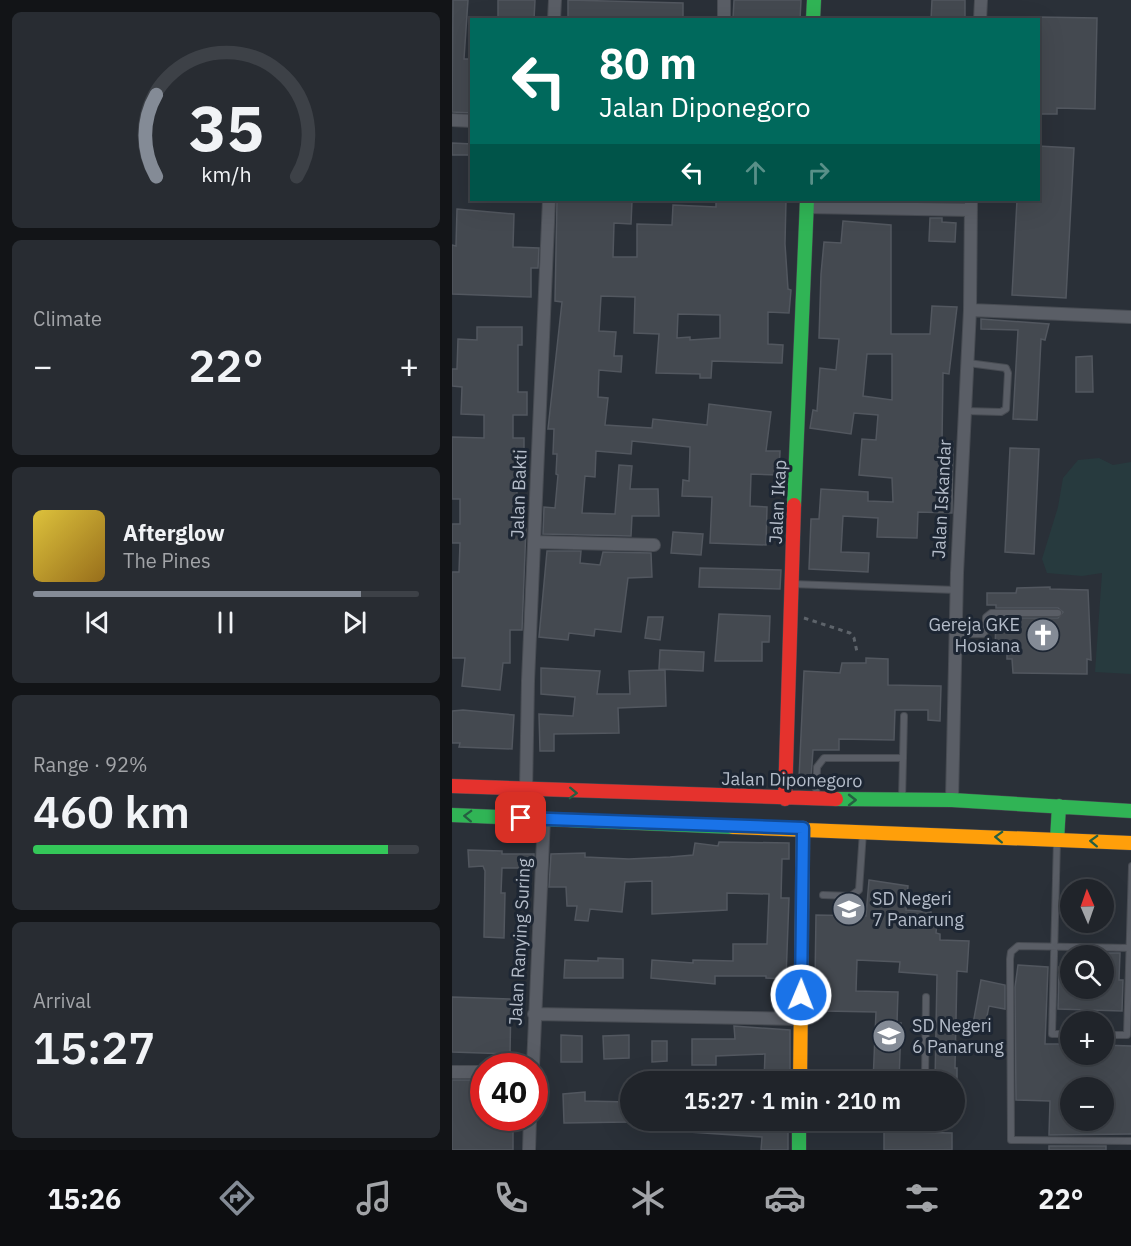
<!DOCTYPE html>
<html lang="en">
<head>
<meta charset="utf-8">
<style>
	:root { --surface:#20242a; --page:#282c32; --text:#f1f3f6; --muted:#a2a4a8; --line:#3d4147; --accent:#848b96 }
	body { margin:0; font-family:"IBM Plex Sans",sans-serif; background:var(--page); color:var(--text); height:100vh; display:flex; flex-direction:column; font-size:22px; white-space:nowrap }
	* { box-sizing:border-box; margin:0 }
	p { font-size:20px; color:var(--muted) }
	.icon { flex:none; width:33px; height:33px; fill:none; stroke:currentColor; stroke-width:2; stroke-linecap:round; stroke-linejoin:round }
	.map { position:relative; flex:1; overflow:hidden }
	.side { display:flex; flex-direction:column; gap:12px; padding:12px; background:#121417; width:452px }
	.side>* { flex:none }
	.hud { position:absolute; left:18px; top:18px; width:570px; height:183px; border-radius:0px; box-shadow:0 6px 24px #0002,0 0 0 2px var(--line); background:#00695c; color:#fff; overflow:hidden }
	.needle { width:39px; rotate:358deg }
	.tools { position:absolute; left:608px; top:879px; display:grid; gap:12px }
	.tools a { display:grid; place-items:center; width:54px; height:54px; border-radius:50%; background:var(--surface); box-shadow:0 6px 24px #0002,0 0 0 2px var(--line); font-size:30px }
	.speed { position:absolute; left:18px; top:1053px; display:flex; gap:12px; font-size:30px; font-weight:700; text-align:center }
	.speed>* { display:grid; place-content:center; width:78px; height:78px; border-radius:50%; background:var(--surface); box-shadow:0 6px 24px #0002,0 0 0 2px var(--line); line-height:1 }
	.speed .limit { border:9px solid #d22; background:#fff; color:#111 }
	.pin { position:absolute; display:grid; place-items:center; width:51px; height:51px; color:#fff; margin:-26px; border-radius:12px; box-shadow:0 3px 9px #0006 }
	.me { position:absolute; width:66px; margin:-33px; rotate:1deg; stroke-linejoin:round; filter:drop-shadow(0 0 4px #0008) }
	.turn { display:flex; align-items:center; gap:21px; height:126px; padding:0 30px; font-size:27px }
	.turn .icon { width:78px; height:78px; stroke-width:2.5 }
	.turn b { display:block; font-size:42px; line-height:51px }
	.lanes { display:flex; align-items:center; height:57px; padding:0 30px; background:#0003; justify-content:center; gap:30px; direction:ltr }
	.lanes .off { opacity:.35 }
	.big { font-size:45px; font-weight:600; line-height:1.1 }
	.side .tile { flex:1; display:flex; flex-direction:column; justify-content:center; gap:9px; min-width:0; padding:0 21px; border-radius:9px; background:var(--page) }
	.side .dial { align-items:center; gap:0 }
	.dial svg { height:156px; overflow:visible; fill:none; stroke:var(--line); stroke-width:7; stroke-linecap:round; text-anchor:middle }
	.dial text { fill:var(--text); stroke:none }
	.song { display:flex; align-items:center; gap:18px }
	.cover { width:72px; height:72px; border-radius:9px; background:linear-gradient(135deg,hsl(50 70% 55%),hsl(40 70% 35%)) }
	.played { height:6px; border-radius:3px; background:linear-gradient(90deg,var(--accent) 85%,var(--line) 85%) }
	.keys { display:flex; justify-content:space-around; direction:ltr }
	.heat { display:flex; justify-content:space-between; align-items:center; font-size:33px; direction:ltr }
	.charge { height:9px; border-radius:4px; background:linear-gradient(90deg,#34c759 92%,var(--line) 0) }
	.trip { position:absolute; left:168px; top:1071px; width:345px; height:60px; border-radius:30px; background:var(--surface); box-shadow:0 6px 24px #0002,0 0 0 2px var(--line); font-weight:600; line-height:60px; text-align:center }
	.dock { display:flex; height:96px; justify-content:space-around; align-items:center; background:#0d0e11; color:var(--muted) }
	.dock .icon { width:42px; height:42px }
	.dock .active { color:var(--accent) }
	.dock b { font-size:27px; color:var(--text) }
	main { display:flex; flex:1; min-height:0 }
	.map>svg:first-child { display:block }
	.green { fill:#273a3e }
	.building { fill:#444950; stroke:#52575f; stroke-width:1.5; fill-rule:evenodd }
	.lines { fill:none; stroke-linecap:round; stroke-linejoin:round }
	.lane-casing { stroke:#484c53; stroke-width:8 }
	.street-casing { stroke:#484c53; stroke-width:14 }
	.fast-casing { stroke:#484c53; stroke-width:15 }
	.slow-casing { stroke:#484c53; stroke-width:15 }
	.jam-casing { stroke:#484c53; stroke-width:15 }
	.path { stroke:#5d636a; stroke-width:3; stroke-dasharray:4.5 4.5; stroke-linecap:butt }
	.lane { stroke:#5a5e66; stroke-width:6 }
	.street { stroke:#5a5e66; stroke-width:12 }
	.fast { stroke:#30b455; stroke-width:14 }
	.slow { stroke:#ff9f0a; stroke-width:14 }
	.jam { stroke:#e5322d; stroke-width:14 }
	.oneway { stroke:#255f41 }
	.route-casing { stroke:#114b97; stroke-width:15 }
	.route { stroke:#1a73e8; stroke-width:10 }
	.labels { text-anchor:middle; stroke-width:6; stroke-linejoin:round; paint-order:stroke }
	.street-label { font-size:18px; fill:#b4bcc9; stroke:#1d2633 }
	.poi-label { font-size:18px; fill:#b4bcc9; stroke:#1d2633; text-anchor:start }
</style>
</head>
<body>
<main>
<section class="side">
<div class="tile dial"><svg viewBox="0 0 100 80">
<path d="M14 69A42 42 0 1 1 86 69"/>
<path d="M14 69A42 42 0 0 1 14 27" stroke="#848b96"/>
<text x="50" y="56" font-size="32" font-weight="700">35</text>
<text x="50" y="72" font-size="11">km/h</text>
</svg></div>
<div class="tile"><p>Climate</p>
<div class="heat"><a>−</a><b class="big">22°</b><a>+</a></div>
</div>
<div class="tile">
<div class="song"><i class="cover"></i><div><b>Afterglow</b><p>The Pines</p></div></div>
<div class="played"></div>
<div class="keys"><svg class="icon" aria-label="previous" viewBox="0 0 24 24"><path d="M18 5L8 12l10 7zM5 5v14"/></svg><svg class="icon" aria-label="pause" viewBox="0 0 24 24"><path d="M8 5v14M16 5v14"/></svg><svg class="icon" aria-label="next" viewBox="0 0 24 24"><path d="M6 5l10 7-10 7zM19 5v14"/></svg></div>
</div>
<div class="tile"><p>Range · 92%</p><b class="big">460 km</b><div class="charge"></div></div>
<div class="tile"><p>Arrival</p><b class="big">15:27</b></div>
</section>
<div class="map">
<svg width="680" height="1150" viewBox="0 0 680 1150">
	<rect width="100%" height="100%" fill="#2a3038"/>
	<path class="green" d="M647,458L661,465L679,462L680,674L643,672L650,573L630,576L595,573L590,559L606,507L611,478L626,460Z"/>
	<path class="building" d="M1,0H16L12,59H20V113L0,112Z
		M46,0H83L82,20H46Z
		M116,0L231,3V20L116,18Z
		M282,0H349L348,20L281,19Z
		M480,0H513V20H479Z
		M586,17L645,18L643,109L605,108V114H586Z
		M0,143L20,144V155H0Z
		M586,146L622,148L614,298L560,295L565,200H586Z
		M105,200L180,201L179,224L162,223L161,257H185V224L220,225L221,205L264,207V200H334L333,244L336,289L339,290L337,313L316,312V344L331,345L330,363L260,361L259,378H248V374L204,373L207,334L182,333L183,297L149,296L147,331L164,332L162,356H170L169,372L147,370L146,397L156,398L153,425L200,428L201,419L255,425L257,404L319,412L314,451H328L327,475L299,474L298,506L315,507L314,545L258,543L260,497L230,496L231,480L237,481L238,447L180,441L179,454L144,451L143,477L133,476L130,513L163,514L167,465L180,466L178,489H206L207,516H180L179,536L91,534L92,507L103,508L106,475L104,474L105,454H101L102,429H96L110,302L103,301ZM226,314L268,315V338L238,340V337L225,338Z
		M5,209L62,214L61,247L87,248L86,268H79V297L0,294V245L4,246Z
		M478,218H490V222L504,223L503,242L477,241Z
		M391,221L439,225V334H478L480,306L505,307L497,374L491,373L490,442H501L500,513L466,512L465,538L425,537L426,518L391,516L389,552L417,553L416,572L357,569L359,519H367L369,489L416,492V501L441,502L440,478L407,475L410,439L424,440L426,415L402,413L399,434L358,428L361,410L365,411L368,368L384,370L387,339L367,338L369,274L372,242L389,243ZM415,354H440V400L411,396Z
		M529,319L597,324L593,340L589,339L585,420L561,419L566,330L529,329Z
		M25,327H70V345H66V392H75V415H61V438H72V458H64L66,527H74L70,630H58V663H51L48,690L10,686L13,658H0V572H7L8,543H0V524H8V499H0V437L32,438V415L9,414L10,387L0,386V369H5L6,339L25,340Z
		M640,356L641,392H624V357Z
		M558,448L587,449L582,554L553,552Z
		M221,532L251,534L249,555L219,553Z
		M95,551H129L128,563L148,565L151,552L199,553L200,577L176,578L169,632L143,629L142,636L117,633L116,640L87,637Z
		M248,568L329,570L328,589L247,587Z
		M598,587V589L636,590L639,660L635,659V674L561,673L560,659H555V650H543L544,618H606L611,612L606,608H544V605H535V593H564L565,588Z
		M267,614L318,616L317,642H310V661H263Z
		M196,617H211L208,640L193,638Z
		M208,650L252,652L251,671L207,669Z
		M414,658L436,659V685L489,686L488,721L476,720V710H443L442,740L387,739V750H361L359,778H347L352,671L388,673L390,663H414Z
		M89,668L148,671L145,694H178L177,671L213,670L214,706L166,708L167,733L102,734V751H88L87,714L121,716L123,697L89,694Z
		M11,710L62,715L60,749L7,747L8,743H0V711Z
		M267,842L337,843V859H330L329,898H337L334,979L314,978V976H263V984L199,978L200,960L241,963V960L281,961V944H315L317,894L275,893V910L200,914V881L173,882L170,912L138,909L136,921L123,920L125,906H115L114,887H97L99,854L133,853V857L177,859L218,857L241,855L243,843L266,846Z
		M16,850L50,851V854H82V868H50L49,893H53L52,938L32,937L33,871L31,866L17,867Z
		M417,880L456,886L454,910L479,912V921L485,922L484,933L488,934V940L517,941L515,972L505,971L503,1068H505V1082H483L485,975L447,972L448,962L405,960L404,991L446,992L445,1023H449L447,1082H421L424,1012L372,1011L373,982H363L364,915L414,916Z
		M651,953H668L667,980H671L670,1011L606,1009L607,967L618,968V988H651Z
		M146,958L171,959V978H112L113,960L146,961Z
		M566,965L596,967L593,1044H618V1054H651V1045L680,1046V1134L597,1135L598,1101L564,1100L563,987ZM618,1088H651V1120H618Z
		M529,980L553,985V1009L537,1006L533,1026L521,1024Z
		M0,997L59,999L58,1054L0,1052Z
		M282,1026L338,1030V1082H312L313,1054L264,1056V1065H240V1039H283Z
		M109,1035L130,1036V1062H109Z
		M177,1035V1058L152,1059L151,1036Z
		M200,1041H215V1061L200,1062Z
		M0,1080H32V1118H40L41,1128L61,1127V1150H0Z
		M133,1092V1101L177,1102L176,1122L112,1123L111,1094Z
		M224,1120H336V1150H309L310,1137L223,1131Z
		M432,1126H458V1132L500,1133V1150H432Z
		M597,1146H654V1150H597Z"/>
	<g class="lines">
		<g class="lane-casing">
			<path id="lane" d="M513,411L549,412L554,409L556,373L554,368L516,363
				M340,584L504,590
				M504,634H531L534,630V617L539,613H606
				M451,758L452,716
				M364,799L365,767L372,758H451L450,799
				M605,840L600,1034H618
				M371,895L399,896L407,890L411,832
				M680,948L566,946L559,952L558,959L559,1140L680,1141
				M651,1035H675L680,866
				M473,1082L474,997"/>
		</g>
		<g class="street-casing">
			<path id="street" d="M102,20L103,0
				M272,20V0
				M528,20L529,0
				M0,120L20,121
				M354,207L519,210
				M518,310L680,317
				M83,542L202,545
				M74,791L76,681L97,200
				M500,800L505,573L518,310L519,200
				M82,1014L349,1019
				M81,1066L92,818
				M0,1072H32
				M77,1150L78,1118"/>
		</g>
		<g class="fast-casing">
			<path id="fast" d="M361,20L362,0
				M342,505L355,200
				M384,799L500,800L680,811
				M0,815L281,827
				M605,840L607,806
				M347,1120V1150"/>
		</g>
		<g class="slow-casing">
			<path id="slow" d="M281,827L680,843
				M348,1082L351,828"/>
		</g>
		<g class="jam-casing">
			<path id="jam" d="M0,786L384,799
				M333,799L342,505"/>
		</g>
		<path class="path" d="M352,618L398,633L402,638L405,652"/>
		<use href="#lane" class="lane"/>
		<use href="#street" class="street"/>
		<use href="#fast" class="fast"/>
		<use href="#slow" class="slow"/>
		<use href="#jam" class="jam"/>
	</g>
	<defs><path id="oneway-chevron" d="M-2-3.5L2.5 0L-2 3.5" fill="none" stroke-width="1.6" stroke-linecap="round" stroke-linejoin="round" transform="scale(1.5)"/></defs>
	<g class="oneway">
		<use href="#oneway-chevron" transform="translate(121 793) rotate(2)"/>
		<use href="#oneway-chevron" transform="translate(400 800)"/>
		<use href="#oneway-chevron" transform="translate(16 816) rotate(-178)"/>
		<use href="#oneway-chevron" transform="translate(547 837) rotate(-178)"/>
		<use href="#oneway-chevron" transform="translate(642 841) rotate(-178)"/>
	</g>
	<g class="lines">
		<g class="route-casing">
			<path id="route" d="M69,818L351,828L349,995"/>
		</g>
		<use href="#route" class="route"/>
	</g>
	<defs>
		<g id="church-disc" transform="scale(1.725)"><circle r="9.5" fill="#848b96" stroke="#1d2633"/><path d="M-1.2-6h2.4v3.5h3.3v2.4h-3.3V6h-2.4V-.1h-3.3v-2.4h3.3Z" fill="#fff"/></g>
		<g id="school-disc" transform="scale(1.725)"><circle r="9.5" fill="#848b96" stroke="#1d2633"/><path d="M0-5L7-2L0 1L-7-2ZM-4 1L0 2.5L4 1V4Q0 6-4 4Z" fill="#fff"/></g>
	</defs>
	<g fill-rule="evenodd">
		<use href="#church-disc" x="591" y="635"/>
		<use href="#school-disc" x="397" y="909"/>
		<use href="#school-disc" x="437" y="1036"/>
	</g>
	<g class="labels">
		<g class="street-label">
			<text transform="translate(67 494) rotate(-88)" y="6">Jalan Bakti</text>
			<text transform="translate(490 499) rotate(-87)" y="6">Jalan Iskandar</text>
			<text transform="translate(326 502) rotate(-87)" y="6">Jalan Ikap</text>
			<text transform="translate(340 780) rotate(1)" y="6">Jalan Diponegoro</text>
			<text transform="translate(68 942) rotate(-87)" y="6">Jalan Ranying Suring</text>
		</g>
		<g class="poi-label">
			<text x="568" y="631" text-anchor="end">Gereja GKE<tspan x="568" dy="21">Hosiana</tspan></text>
			<text x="420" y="905">SD Negeri<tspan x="420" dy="21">7 Panarung</tspan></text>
			<text x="460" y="1032">SD Negeri<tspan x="460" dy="21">6 Panarung</tspan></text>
		</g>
	</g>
</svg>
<div class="tools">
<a><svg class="needle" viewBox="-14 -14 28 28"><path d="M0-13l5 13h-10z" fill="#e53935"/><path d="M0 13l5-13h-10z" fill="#a2a4a8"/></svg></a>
<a><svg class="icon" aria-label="search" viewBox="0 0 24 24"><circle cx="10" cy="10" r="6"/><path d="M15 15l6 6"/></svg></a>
<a>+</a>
<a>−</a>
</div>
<div class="speed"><div class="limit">40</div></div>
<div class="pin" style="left:69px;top:818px;background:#d93025"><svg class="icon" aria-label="arrive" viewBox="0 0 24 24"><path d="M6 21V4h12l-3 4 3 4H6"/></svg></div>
<svg class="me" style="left:349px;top:995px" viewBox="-20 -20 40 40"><circle r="17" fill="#1a73e8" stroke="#fff" stroke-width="3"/><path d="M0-11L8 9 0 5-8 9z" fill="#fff"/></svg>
<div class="trip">15:27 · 1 min · 210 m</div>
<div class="hud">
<div class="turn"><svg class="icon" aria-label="left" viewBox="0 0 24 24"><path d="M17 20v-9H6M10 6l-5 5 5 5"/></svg><div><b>80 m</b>Jalan Diponegoro</div></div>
<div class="lanes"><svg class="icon" aria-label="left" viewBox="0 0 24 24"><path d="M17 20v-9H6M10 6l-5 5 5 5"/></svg><svg class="icon off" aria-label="ahead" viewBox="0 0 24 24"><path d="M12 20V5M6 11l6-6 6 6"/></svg><svg class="icon off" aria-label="right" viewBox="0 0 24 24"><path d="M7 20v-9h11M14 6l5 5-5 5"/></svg></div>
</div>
</div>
</main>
<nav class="dock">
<b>15:26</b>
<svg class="icon active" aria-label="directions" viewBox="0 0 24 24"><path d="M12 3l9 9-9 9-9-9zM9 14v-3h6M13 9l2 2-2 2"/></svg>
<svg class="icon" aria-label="music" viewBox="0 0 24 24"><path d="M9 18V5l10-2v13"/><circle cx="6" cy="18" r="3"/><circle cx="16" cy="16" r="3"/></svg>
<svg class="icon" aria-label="phone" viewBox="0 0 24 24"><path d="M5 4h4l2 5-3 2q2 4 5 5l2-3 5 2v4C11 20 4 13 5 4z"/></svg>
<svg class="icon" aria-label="climate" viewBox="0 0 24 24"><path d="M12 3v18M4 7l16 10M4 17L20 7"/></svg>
<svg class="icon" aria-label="car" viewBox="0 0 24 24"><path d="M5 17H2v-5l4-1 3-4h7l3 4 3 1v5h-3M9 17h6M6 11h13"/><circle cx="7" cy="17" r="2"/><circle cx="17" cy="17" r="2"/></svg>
<svg class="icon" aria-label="filters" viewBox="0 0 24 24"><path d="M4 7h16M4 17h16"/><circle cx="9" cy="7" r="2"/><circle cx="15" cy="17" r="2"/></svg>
<b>22°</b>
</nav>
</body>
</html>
